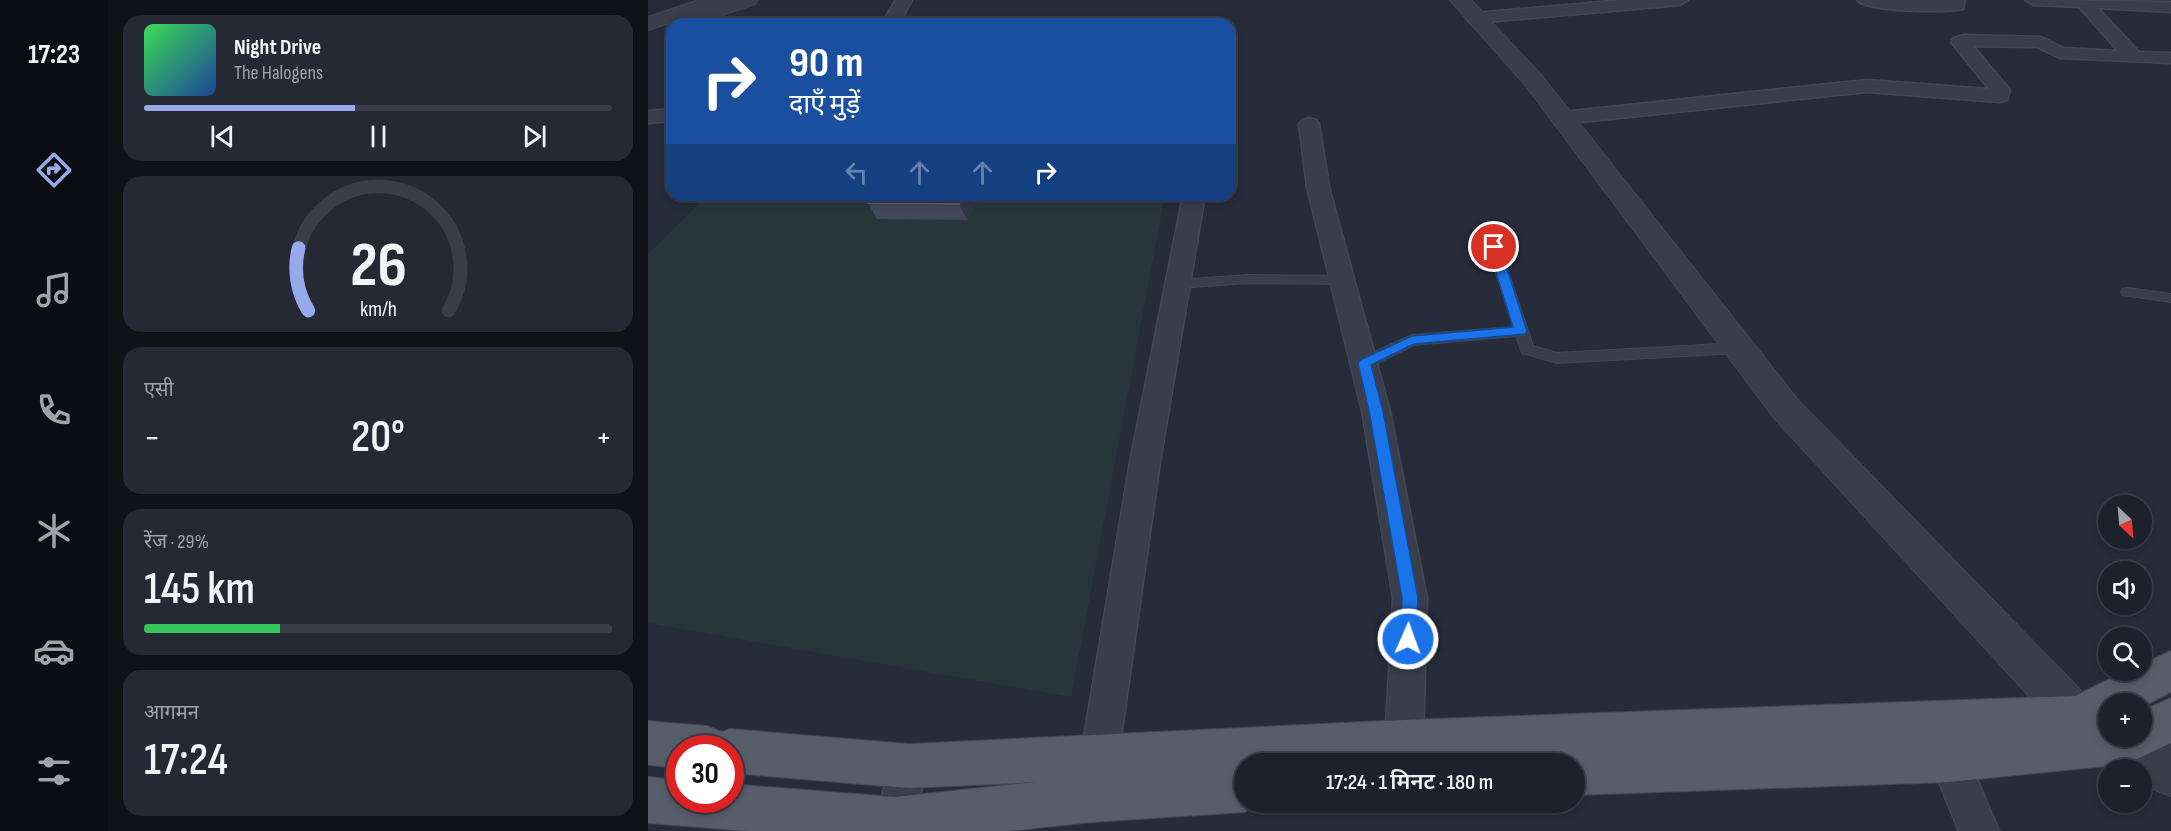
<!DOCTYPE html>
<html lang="hi">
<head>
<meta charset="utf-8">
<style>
	:root { --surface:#1d212c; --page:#252934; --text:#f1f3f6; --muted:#a0a3a9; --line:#3b3e48; --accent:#96aaeb }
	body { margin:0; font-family:"Sofia Sans Condensed","Noto Sans Devanagari",sans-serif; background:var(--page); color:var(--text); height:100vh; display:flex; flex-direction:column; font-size:22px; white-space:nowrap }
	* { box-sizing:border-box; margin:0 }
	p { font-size:20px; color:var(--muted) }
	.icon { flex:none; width:33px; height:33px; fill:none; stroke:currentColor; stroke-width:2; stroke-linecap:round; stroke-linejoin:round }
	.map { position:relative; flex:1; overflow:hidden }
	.panel { display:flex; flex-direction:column; gap:15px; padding:15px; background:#101218; width:540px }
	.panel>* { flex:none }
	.top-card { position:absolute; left:18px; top:18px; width:570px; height:183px; border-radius:18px; box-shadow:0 3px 9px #0003,0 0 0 2px var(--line); background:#1a4fa0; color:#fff; overflow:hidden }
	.needle { width:39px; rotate:154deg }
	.controls { position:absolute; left:1450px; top:495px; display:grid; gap:12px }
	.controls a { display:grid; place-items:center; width:54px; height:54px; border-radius:50%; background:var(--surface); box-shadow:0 3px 9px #0003,0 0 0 2px var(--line); font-size:30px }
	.speed { position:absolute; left:18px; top:735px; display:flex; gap:12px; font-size:30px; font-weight:700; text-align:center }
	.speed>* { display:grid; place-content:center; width:78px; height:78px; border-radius:50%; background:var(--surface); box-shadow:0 3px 9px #0003,0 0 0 2px var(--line); line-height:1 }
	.speed .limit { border:9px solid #d22; background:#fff; color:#111 }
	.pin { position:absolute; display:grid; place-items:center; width:51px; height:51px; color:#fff; margin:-26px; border:3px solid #fff; border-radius:50%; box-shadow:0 2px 6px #0007 }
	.me { position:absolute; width:66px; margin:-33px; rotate:2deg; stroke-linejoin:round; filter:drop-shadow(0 0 4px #0008) }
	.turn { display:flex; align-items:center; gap:21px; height:126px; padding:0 24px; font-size:27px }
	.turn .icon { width:78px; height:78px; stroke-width:2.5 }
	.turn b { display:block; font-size:42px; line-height:51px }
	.lanes { display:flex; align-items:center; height:57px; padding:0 24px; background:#0003; justify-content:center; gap:30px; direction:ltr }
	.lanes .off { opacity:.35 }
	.big { font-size:45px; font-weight:600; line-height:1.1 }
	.panel .widget { flex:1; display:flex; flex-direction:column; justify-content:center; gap:9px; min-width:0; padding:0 21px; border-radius:18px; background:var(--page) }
	.panel .dial { align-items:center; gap:0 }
	.dial svg { height:156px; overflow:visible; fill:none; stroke:var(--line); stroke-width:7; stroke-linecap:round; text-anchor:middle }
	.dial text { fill:var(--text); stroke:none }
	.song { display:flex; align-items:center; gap:18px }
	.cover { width:72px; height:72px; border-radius:9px; background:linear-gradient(135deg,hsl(130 70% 55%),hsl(220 70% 35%)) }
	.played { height:6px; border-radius:3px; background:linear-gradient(90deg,var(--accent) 45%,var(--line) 45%) }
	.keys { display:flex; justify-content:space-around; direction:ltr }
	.heat { display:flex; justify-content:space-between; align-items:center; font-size:33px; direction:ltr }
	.charge { height:9px; border-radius:4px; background:linear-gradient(90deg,#34c759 29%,var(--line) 0) }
	.trip { position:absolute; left:586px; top:753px; width:351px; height:60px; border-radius:30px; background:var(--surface); box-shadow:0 3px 9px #0003,0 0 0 2px var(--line); font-weight:600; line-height:60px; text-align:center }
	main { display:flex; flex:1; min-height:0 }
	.menu { display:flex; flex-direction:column; width:108px; justify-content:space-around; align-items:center; background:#0c0d12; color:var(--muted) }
	.menu .icon { width:42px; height:42px }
	.menu .on { color:var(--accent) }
	.menu b { font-size:27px; color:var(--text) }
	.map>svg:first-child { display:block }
	.green { fill:#28363b }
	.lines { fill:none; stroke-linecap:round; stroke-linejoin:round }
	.service-casing { stroke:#434753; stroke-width:2 }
	.minor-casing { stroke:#434753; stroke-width:3 }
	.tertiary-casing { stroke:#434753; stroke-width:2 }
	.primary-casing { stroke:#434753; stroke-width:2 }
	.service { fill:#3a3e4b; fill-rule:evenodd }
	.minor { fill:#3a3e4b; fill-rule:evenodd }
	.tertiary { fill:#3a3e4b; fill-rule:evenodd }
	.primary { fill:#585d6a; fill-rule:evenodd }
	.wall { fill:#424858 }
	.shaded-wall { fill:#323747 }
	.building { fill:#4e5464; stroke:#5e6473; stroke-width:1.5 }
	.route { fill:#1a73e8; stroke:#114b97; stroke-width:1.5 }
</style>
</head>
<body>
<main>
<nav class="menu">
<b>17:23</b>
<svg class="icon on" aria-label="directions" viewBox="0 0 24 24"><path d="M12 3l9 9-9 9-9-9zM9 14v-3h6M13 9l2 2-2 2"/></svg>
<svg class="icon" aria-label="music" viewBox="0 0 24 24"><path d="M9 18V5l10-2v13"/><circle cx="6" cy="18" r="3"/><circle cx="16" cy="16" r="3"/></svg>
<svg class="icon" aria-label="phone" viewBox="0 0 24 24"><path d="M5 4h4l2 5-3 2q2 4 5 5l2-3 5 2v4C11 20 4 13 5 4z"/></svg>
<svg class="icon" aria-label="climate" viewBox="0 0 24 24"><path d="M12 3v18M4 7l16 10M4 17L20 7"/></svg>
<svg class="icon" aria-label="car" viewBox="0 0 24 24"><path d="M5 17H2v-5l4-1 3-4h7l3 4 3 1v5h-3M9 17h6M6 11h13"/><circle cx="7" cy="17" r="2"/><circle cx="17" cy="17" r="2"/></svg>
<svg class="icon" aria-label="filters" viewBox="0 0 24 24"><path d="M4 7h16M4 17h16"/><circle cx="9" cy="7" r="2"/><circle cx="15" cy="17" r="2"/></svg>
</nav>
<section class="panel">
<div class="widget">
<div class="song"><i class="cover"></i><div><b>Night Drive</b><p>The Halogens</p></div></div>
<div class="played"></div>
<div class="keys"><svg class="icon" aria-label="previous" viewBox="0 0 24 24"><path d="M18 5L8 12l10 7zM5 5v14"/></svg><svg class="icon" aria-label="pause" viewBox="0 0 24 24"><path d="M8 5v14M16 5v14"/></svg><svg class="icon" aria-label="next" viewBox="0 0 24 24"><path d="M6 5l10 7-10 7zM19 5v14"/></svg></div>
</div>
<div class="widget dial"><svg viewBox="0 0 100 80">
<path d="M14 69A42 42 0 1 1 86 69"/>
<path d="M14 69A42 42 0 0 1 9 37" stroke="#96aaeb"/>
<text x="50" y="56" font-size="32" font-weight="700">26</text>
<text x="50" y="72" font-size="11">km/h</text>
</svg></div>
<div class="widget"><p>एसी</p>
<div class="heat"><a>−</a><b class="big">20°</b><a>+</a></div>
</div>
<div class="widget"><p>रेंज · 29%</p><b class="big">145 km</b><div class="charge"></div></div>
<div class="widget"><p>आगमन</p><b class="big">17:24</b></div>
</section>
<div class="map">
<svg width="1523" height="831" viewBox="0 0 1523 831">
	<rect width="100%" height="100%" fill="#272c3a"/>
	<path class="green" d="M60,195H517L423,697L0,623V254Z"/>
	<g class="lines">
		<g class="service-casing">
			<path id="service" d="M846,243L852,247L885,346L909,353L1092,343L1099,348L1092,353L909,363L874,353L868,336L766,345L721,367H711L709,363L711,359L764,335L865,327L840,247Z
				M600,275L694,276L700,280L694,284L600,283L530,288L523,284L530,280Z
				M1480,288L1523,294V302L1475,295L1473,292L1475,289Z"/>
		</g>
		<g class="minor-casing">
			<path id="minor" d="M248,0H264L251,24H233Z
				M975,0H1040L1032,5L827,23L821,22L818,18L821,14L827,13Z
				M1209,0H1317L1315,9C1298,13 1218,12 1209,0Z
				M1377,0L1523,2V12L1450,8L1491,52L1523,53V63L1412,58L1389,47L1325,46L1362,90L1359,100L1352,102L1219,92L914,124L907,122L904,118L907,114L914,112L1219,80L1341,89L1303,42L1306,38L1316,35L1393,37L1416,48L1470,51L1431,7L1385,5Z
				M24,109V121L0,123V111Z
				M661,118L668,120L671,124L681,187L742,411L779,598L775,742L769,755L756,761L743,755L737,742L745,598L714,411L659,187L651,124L654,120Z
				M535,195H557L512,462L468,773L463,787L449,792L435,787L430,773L482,462Z
				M1301,741L1315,746L1351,831H1311L1282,760L1287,746Z
				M261,747L275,752L280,766L263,831H223L247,752Z"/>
		</g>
		<g class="tertiary-casing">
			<path id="tertiary" d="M51,0H110L107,4L57,21H43L40,17L0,30V17Z
				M802,0H823L894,76L1150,400L1444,702L1450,717L1444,732L1429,738L1414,732L1126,418L878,86Z
				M1494,727L1523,747V796L1507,790L1494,780V770C1472,770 1464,762 1456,742L1461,730V736H1494Z"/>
		</g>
		<g class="primary-casing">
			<path id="primary" d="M1523,651V692L1494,707V704H1461V736H1494V711L1523,698V743L1478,764L1301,782L927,795V764H909L911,758L766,764H597V802H614L597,812L445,822L360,831H99L0,823V777L32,780V800H82V784L246,797L389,782L261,788L82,773V748H32V768L0,765V721L59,726L74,732L82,729L261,744L756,720L1427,696L1480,670H1494V664Z"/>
		</g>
		<use href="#service" class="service"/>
		<use href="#minor" class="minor"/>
		<use href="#tertiary" class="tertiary"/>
		<use href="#primary" class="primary"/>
	</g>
	<path class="wall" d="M226,195H333L319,220L229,219L220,203Z"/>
	<path class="shaded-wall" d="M317,195H333L319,220L311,204Z"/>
	<path class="building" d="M226,195H317L311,204L220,203Z"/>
	<path class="route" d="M846,243L852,247L879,331L877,334L766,344L723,365L735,411L770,598L768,639L766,645L760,647L754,645L752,639L754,598L721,411L710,363L712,360L764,336L865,327L840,247Z"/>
</svg>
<div class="controls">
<a><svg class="needle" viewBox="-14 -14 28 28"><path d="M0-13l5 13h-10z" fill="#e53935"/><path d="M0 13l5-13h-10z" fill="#a0a3a9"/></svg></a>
<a><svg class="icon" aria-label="sound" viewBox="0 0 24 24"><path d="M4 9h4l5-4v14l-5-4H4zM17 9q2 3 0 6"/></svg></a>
<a><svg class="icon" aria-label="search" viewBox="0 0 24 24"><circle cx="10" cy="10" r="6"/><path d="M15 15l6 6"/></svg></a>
<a>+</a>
<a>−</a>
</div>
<div class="speed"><div class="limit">30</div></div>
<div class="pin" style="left:846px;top:247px;background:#d93025"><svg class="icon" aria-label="arrive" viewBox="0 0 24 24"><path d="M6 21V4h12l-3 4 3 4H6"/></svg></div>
<svg class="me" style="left:760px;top:639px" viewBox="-20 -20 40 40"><circle r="17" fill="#1a73e8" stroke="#fff" stroke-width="3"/><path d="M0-11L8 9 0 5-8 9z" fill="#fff"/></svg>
<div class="trip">17:24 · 1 मिनट · 180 m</div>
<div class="top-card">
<div class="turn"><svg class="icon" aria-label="right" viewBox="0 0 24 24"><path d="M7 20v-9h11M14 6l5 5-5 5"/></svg><div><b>90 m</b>दाएँ मुड़ें</div></div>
<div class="lanes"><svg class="icon off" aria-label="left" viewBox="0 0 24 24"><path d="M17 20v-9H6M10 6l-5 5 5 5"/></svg><svg class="icon off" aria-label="ahead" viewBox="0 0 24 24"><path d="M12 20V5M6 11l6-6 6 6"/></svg><svg class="icon off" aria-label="ahead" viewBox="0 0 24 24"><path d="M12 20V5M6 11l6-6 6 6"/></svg><svg class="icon" aria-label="right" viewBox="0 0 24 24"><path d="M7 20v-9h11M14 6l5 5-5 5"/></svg></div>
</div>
</div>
</main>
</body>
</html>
